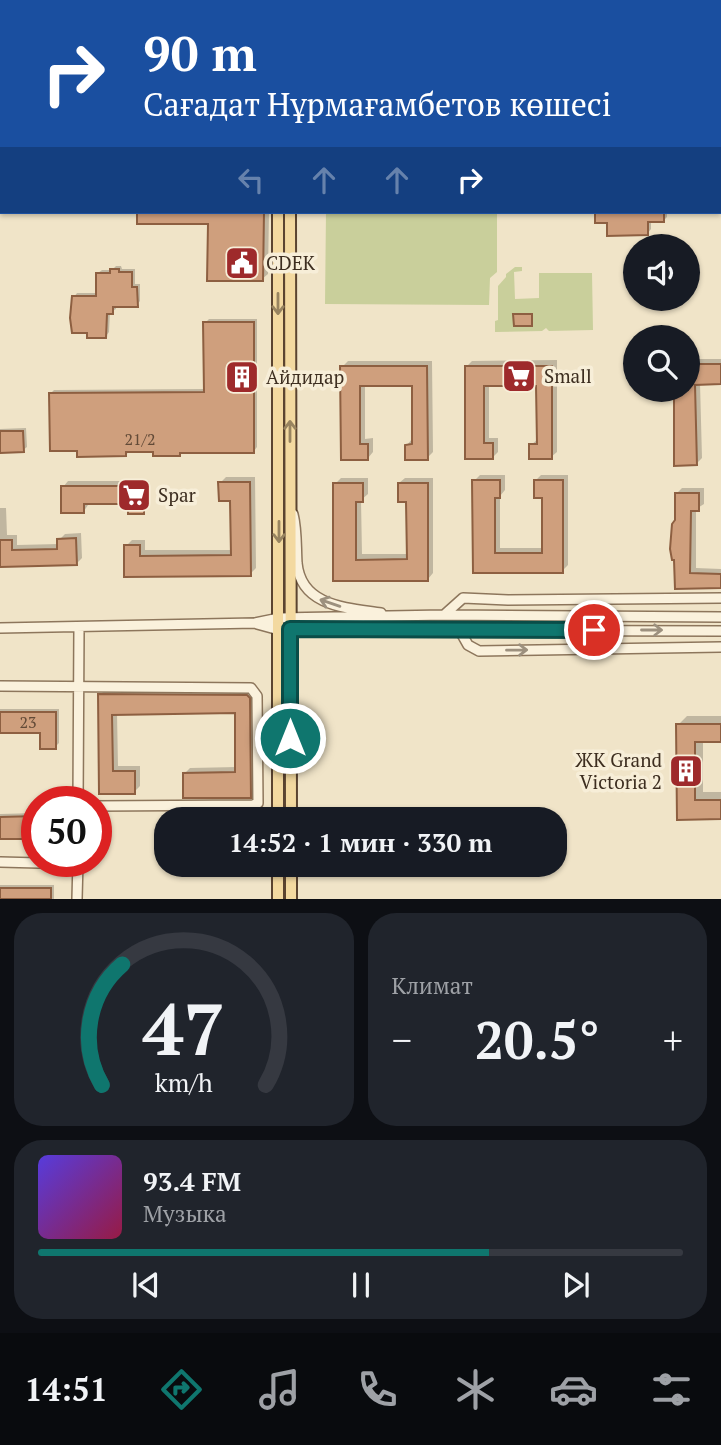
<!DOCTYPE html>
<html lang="ru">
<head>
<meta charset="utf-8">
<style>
	:root { --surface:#171b24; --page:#20242c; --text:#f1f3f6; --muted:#9ea1a6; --line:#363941; --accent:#0f766e }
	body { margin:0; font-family:"PT Serif",serif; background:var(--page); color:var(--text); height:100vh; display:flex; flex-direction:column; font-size:26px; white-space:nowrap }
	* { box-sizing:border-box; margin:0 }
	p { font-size:23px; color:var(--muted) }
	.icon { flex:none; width:38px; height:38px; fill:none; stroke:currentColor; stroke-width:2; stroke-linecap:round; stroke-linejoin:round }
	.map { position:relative; height:899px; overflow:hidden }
	.sheet { display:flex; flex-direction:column; gap:14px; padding:14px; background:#0d0f14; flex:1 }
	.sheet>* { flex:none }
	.hud { position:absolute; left:0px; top:0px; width:721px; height:214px; box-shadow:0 2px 5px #0004; background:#1a4fa0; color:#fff; overflow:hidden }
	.fabs { position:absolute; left:623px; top:234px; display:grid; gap:14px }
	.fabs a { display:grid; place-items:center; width:77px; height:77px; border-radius:50%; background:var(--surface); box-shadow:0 2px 5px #0004; font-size:35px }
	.speed { position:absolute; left:21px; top:786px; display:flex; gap:14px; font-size:35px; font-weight:700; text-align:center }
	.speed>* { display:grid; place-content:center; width:91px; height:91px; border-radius:50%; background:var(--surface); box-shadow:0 2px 5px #0004; line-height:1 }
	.speed .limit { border:10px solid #d22; background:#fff; color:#111 }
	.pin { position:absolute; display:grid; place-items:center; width:60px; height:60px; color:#fff; margin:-30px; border:4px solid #fff; border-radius:50%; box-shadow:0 2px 7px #0007 }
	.me { position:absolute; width:77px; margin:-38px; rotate:0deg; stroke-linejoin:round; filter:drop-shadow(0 0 5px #0008) }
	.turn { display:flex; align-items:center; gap:24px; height:147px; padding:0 28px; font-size:32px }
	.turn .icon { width:91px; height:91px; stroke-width:2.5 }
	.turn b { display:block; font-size:49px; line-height:60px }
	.lanes { display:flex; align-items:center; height:66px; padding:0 28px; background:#0003; justify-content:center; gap:35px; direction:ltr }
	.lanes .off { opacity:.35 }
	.big { font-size:52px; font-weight:800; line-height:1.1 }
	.sheet .tile { flex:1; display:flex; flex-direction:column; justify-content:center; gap:10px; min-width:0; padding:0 24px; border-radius:28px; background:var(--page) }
	.sheet .dial { align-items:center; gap:0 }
	.dial svg { height:182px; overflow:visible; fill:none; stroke:var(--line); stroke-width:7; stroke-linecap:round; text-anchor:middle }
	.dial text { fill:var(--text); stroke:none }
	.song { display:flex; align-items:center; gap:21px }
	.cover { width:84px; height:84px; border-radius:10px; background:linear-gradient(135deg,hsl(250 70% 55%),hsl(340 70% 35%)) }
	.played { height:7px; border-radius:4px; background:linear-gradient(90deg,var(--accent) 70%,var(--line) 70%) }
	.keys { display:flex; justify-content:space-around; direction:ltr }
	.heat { display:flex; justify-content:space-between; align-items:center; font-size:38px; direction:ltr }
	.sheet .tiles { flex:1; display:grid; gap:14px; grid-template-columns:1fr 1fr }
	.tile:last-child { grid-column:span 2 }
	.trip { position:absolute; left:154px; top:807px; width:413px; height:70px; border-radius:28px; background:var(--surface); box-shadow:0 2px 5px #0004; font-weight:800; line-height:70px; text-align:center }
	.dock { display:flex; height:112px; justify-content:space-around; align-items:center; background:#090b0e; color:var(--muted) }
	.dock .icon { width:49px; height:49px }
	.dock .on { color:var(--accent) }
	.dock b { font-size:32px; color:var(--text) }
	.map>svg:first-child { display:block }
	.green { fill:#c9cf9b }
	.shadow { fill:#0003 }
	.building { fill:#cf9f7d; stroke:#8d5f41; stroke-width:2 }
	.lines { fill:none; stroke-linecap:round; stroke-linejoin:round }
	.minor-casing { stroke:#8d765c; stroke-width:12 }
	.major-casing { stroke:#5b4430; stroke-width:14 }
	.minor { stroke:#faf1dc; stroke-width:9 }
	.major { stroke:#f3d9a0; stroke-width:10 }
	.oneway { stroke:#988460 }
	.oneway2 { stroke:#9c907e }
	.route-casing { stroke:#0a4d48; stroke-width:18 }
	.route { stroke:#0f766e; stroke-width:12 }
	.labels { text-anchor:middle; stroke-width:7; stroke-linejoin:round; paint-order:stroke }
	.number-label { font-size:16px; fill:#624a37 }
	.poi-label { font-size:19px; fill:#3d2e20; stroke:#f7eed8; text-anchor:start }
</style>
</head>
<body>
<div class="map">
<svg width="721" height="899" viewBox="0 0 721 899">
	<rect width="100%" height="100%" fill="#f0e4c8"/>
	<path class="green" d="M326,212H497V272L490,278L489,305L325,304Z
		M515,267H522V271L514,272L515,299L539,298V273H592L593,330L549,331L546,328L542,331L495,332V321L498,320V286L506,277V274Z"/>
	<path class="shadow" d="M69,0H95V2H69Z
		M122,0H243V2H122Z
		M0,86H2V113H0Z
		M0,149H2V171H0Z
		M139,212H269L268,274L262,279L209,223L139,222Z
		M597,212H667V217L664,220H651V229L648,233L609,221H597Z
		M116,266H121L122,269H135V284H140V301L137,305H116V309L110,312L109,332L106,336L74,297L77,293H98V273L102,270H112Z
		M209,319H257V447L254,451H182L179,454L155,450H130L126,455L51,393L54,390L206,389L205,323Z
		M688,359H721V382L700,383L702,458L696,464L688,390Z
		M557,360V452L551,457L531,445L538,439V384H489V438H498V452L492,458H467V366L472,361Z
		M348,361H432L433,452L427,458L407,445L412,439L414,384H365V439L373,438V452L368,458H342V367Z
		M26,428L27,447L23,450L0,451V429Z
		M480,475H505V490L500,496V548H544V496L535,481L541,475H568V565L562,571H474V481Z
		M226,477H255L256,568L250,574L126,575V546L132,540H145V550H232V499L220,483Z
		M341,478H368V494L361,500L362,554H408V500L399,483L405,478H433V573L428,579H335V484Z
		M68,481H149V506L143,512L129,503L90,502L84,511L63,487Z
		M682,488H704V504L696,509V568L721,569V587H677L672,536L677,518V493Z
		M0,508H6L7,535H17V545L59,544V540L65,534L81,533L82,558L76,564L0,565Z
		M106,689L253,690L256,790L250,796L184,774L190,768L237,767L236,712L117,713L118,766H140V786L134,792H101L100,695Z
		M0,709H59V743L55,747L42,731H0Z
		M687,716H721V740H703V792H721V818H678V725Z
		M37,813V837L0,838V814Z
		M0,885H54V899H0Z"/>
	<path class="building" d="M137,212H264L263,281H207L208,224H137Z
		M595,212H664V222H648V235L607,236V223H595Z
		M110,269H119V272H132V287H137L138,307H113V314H107L106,338H87V333H72L70,318L72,296H96V273H110Z
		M513,314H532V326H514Z
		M203,322H254V453H180V456H153V452H126V456L77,457V451H50L49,393L204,392Z
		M688,364H721V384L695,385L697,465L674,466V390H688Z
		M340,366H427L428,460H405V445L412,444V386H360V444H368V460H341Z
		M465,366H552V459H529V444H537L536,386H484V443H493V459H465Z
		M0,431H23L24,452L0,453Z
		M472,480H500V498H495V553H542V498H534V480H563V573H473Z
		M218,482H250L251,576L124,577V545H140V556L231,555L230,501H219Z
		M333,483H363V502H356V560L407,559L406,502H398V483H428V581H333Z
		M61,486H144V514H128V504H84V513H61Z
		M675,493H699V511H691L690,573L721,574V588L675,589L674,560H672L670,549L672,524L675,520Z
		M76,538L77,565L0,567V540H12V550L57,549V539Z
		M98,694L247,695L250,698L251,798H183V773L235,772V713L112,715L113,771H135V794H99Z
		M0,712H56V749H40V733H0Z
		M676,724H721V742H695V800H721V819L677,820Z
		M37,816V839H0V817Z
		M0,888H51V899H0Z"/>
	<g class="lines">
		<g class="minor-casing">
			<path id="minor" d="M293,514C297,530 296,546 297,563C301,607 348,608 381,613
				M444,615L463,598L508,600L721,598
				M257,624L279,630L721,631
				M0,628L255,623L279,618L444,615L721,617
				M459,629L468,645L479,651L721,647
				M0,686L251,688L257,696L258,803L253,805L96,806
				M78,802L79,627
				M0,862L78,864
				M77,899L78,861"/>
		</g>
		<g class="major-casing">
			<path id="major" d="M278,0V2
				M290,0V2
				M278,212V819
				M290,212L291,819
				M291,864V899
				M278,899V864"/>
		</g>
		<use href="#minor" class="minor"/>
		<use href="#major" class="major"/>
	</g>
	<defs><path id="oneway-shaft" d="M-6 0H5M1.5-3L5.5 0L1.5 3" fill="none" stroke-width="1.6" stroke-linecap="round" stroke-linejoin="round" transform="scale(1.75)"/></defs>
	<g class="oneway">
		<use href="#oneway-shaft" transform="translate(278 304) rotate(90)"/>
		<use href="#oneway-shaft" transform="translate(290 431) rotate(-90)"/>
		<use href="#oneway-shaft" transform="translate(279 532) rotate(90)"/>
	</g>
	<g class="oneway2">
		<use href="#oneway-shaft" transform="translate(330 603) rotate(-161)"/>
		<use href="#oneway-shaft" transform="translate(652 630)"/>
		<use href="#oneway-shaft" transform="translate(517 650) rotate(-1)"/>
	</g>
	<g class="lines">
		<g class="route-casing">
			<path id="route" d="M290,738V629L594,630"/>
		</g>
		<use href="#route" class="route"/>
	</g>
	<defs>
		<g id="civic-square" transform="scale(1.75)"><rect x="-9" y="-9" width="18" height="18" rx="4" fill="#9e2a2b" stroke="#f7eed8"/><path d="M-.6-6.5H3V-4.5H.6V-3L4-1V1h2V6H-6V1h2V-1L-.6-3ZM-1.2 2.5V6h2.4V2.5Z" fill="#fff"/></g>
		<g id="supermarket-square" transform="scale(1.75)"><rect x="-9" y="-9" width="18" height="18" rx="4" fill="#9e2a2b" stroke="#f7eed8"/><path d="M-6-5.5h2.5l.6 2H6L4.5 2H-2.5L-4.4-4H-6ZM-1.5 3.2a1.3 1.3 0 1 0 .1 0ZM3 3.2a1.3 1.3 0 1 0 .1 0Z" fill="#fff"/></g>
		<g id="building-square" transform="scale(1.75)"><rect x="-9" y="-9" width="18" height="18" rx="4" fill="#9e2a2b" stroke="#f7eed8"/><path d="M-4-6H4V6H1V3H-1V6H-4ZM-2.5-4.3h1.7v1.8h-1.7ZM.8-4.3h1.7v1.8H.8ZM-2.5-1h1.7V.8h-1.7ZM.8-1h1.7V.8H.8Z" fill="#fff"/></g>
	</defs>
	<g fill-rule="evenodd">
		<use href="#civic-square" x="242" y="263"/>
		<use href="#supermarket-square" x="519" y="376"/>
		<use href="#building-square" x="242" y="377"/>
		<use href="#supermarket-square" x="134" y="495"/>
		<use href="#building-square" x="686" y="771"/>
	</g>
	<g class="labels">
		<g class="number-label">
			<text x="140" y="445">21/2</text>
			<text x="28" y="728">23</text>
		</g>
		<g class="poi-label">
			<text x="266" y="270">CDEK</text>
			<text x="544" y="383">Small</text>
			<text x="266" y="384">Айдидар</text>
			<text x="158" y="502">Spar</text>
			<text x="662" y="767" text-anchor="end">ЖК Grand<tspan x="662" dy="22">Victoria 2</tspan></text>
		</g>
	</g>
</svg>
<div class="fabs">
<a><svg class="icon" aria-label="sound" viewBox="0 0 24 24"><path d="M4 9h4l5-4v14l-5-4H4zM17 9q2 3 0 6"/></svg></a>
<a><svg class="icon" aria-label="search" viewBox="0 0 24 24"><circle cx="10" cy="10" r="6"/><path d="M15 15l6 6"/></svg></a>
</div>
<div class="speed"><div class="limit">50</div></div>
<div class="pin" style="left:594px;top:630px;background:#d93025"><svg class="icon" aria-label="arrive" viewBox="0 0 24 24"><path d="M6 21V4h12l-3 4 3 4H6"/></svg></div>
<svg class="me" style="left:290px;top:738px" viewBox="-20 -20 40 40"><circle r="17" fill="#0f766e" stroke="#fff" stroke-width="3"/><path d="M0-11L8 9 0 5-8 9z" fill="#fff"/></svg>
<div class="trip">14:52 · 1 мин · 330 m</div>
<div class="hud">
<div class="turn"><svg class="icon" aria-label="right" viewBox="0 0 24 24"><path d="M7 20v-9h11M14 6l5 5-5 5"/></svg><div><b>90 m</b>Сағадат Нұрмағамбетов көшесі</div></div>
<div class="lanes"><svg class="icon off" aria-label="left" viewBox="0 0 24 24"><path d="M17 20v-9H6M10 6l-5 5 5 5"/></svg><svg class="icon off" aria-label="ahead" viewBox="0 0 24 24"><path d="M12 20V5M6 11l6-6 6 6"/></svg><svg class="icon off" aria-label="ahead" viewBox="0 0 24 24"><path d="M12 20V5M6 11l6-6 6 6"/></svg><svg class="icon" aria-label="right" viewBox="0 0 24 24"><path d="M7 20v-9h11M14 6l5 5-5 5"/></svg></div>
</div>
</div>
<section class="sheet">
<div class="tiles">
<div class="tile dial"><svg viewBox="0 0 100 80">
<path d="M14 69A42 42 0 1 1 86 69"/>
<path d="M14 69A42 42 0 0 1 23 16" stroke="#0f766e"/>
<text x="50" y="56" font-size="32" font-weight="700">47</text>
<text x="50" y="72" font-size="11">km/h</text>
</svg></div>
<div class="tile"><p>Климат</p>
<div class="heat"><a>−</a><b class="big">20.5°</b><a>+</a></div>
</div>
<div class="tile">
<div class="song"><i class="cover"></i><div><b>93.4 FM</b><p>Музыка</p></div></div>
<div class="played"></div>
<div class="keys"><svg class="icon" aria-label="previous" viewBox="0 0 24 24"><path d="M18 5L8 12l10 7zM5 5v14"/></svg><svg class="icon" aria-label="pause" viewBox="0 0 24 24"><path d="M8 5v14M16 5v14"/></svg><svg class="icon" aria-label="next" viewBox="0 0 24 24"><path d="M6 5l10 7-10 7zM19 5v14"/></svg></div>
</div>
</div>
</section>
<nav class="dock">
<b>14:51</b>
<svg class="icon on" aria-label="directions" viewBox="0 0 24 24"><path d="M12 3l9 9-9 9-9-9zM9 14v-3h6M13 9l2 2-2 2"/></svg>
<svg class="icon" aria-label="music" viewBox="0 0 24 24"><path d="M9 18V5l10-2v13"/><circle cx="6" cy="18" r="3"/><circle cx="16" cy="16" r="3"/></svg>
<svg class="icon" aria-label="phone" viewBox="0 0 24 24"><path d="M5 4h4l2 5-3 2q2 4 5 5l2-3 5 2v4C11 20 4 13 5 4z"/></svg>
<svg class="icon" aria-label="climate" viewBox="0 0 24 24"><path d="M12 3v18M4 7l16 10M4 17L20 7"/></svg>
<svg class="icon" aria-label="car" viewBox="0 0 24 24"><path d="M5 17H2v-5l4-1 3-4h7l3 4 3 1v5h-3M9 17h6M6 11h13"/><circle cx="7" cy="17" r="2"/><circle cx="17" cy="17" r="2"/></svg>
<svg class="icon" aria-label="filters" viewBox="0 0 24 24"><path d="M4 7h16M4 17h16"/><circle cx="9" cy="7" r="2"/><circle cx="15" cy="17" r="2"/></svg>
</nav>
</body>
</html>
